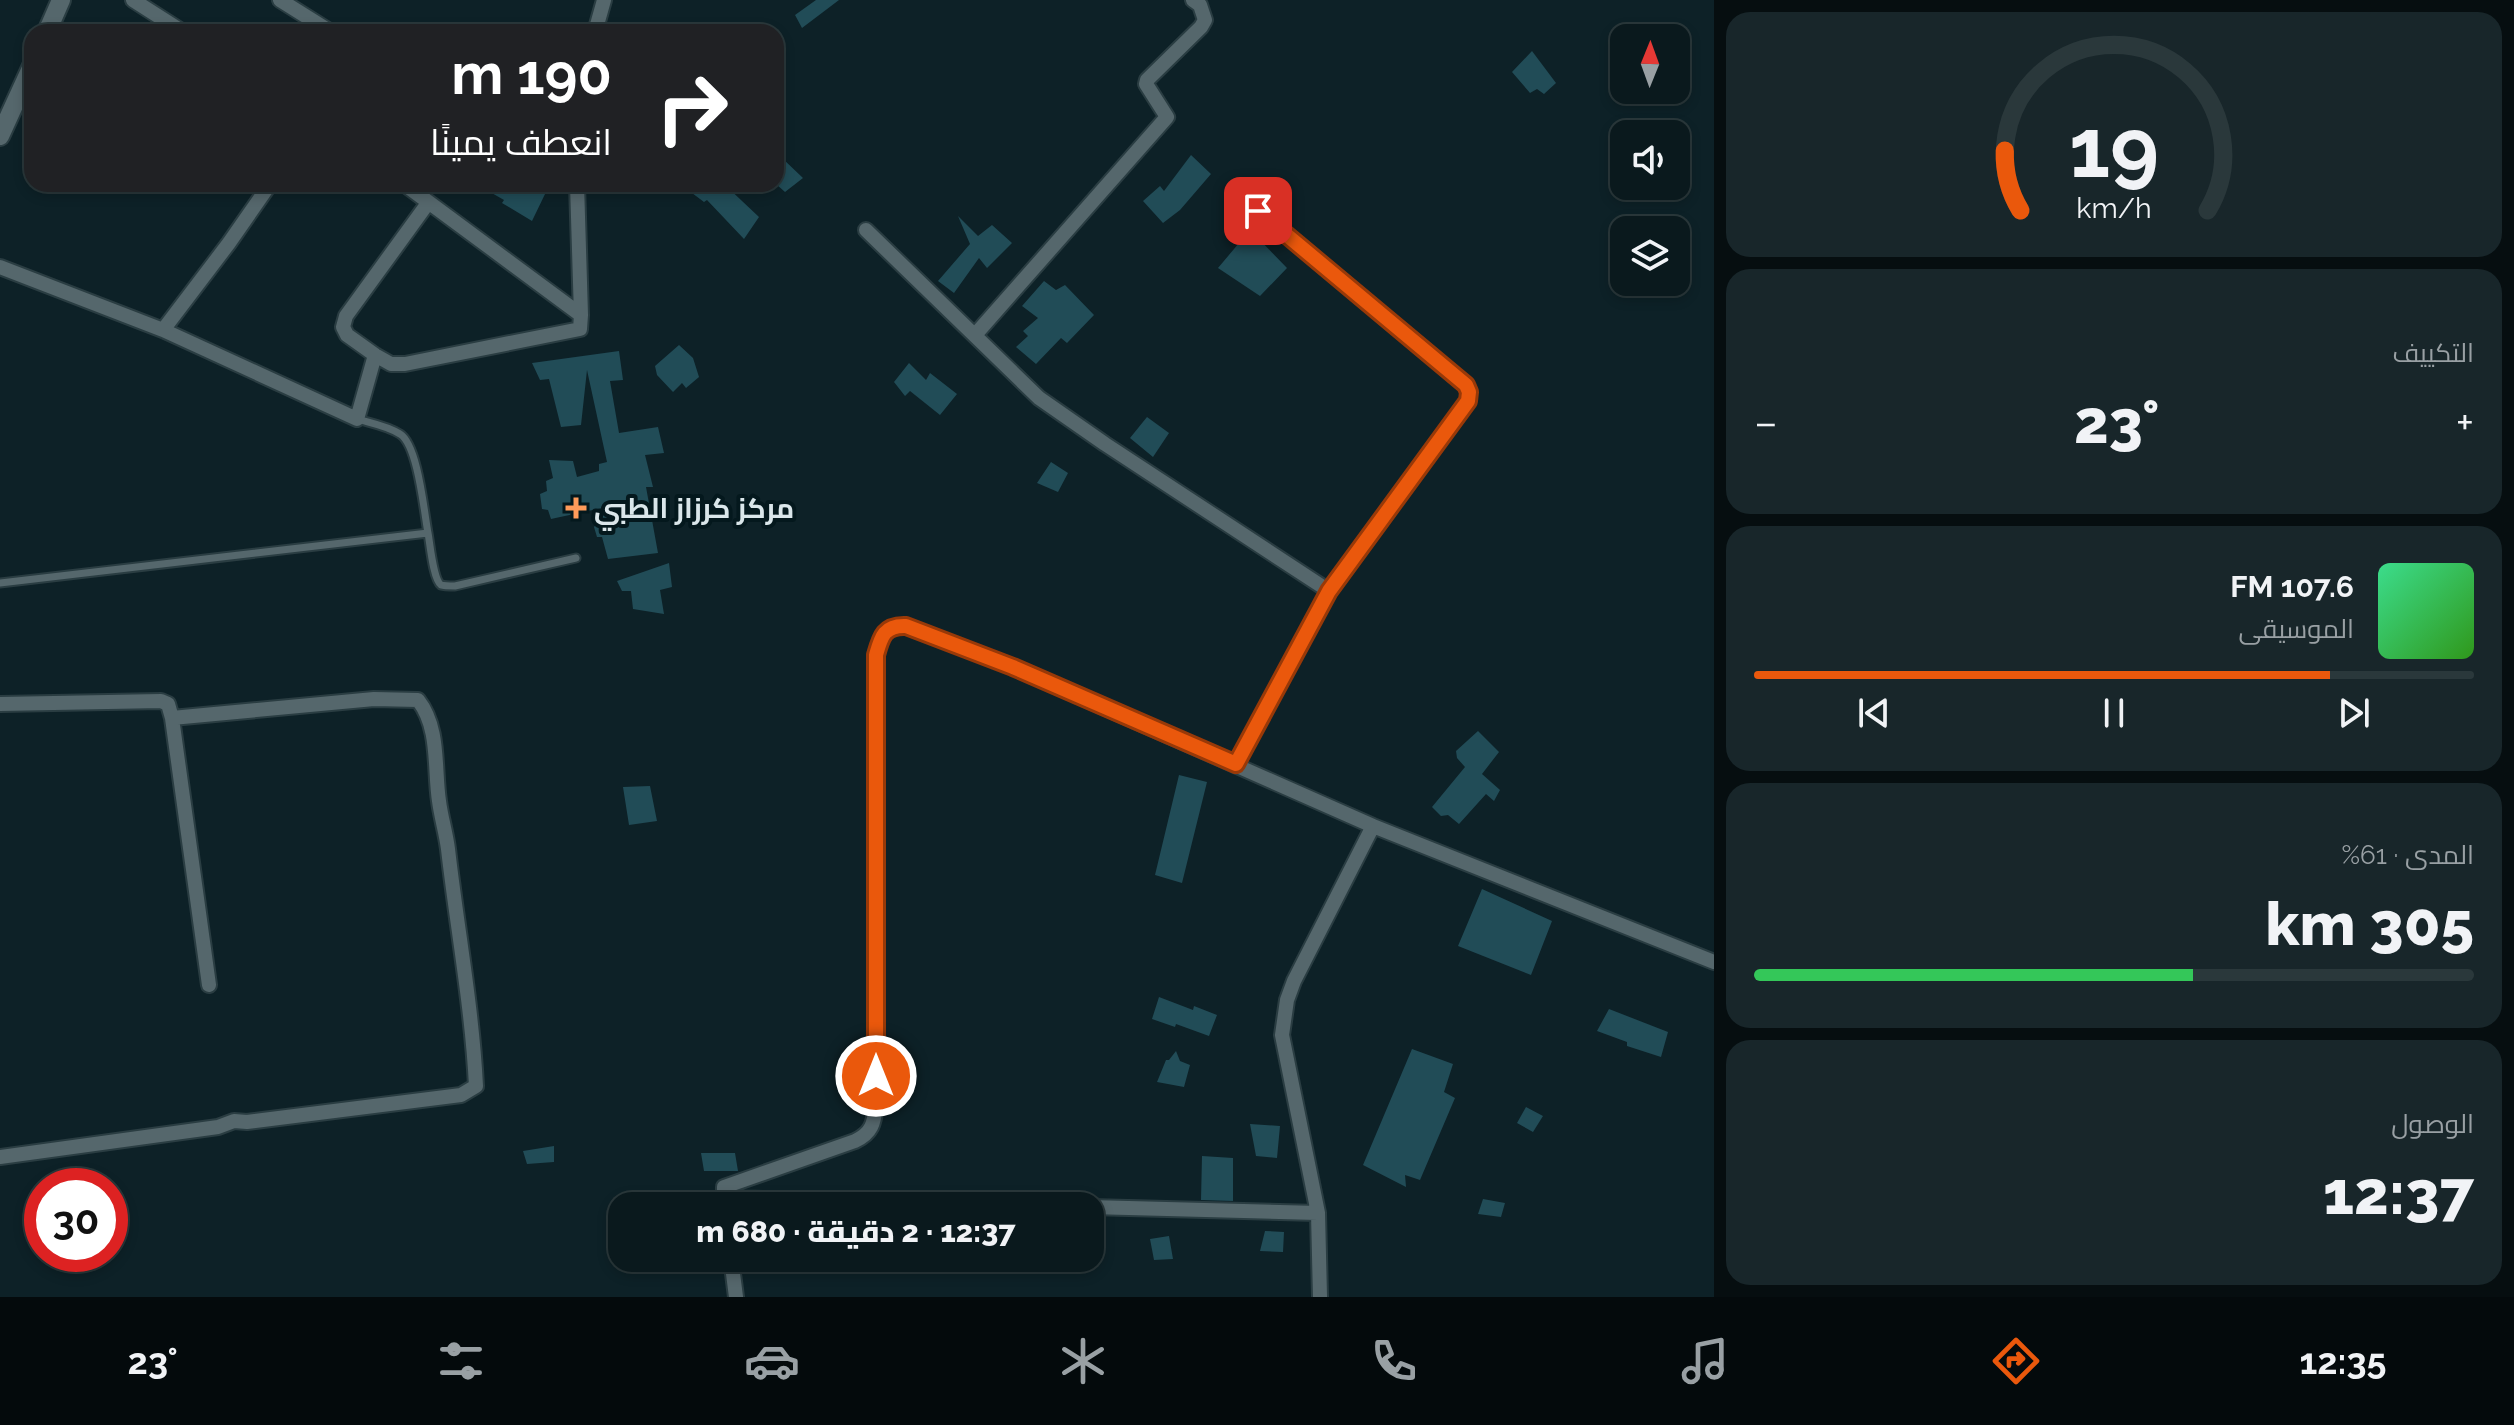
<!DOCTYPE html>
<html lang="ar">
<head>
<meta charset="utf-8">
<style>
	:root { --surface:#0a191d; --page:#18262a; --text:#f1f3f6; --muted:#99a0a4; --line:#2a383b; --accent:#ea580c }
	body { margin:0; font-family:Raleway,Cairo,sans-serif; background:var(--page); color:var(--text); direction:rtl; height:100vh; display:flex; flex-direction:column; font-size:30px; white-space:nowrap }
	* { box-sizing:border-box; margin:0 }
	p { font-size:26px; color:var(--muted) }
	.icon { flex:none; width:44px; height:44px; fill:none; stroke:currentColor; stroke-width:2; stroke-linecap:round; stroke-linejoin:round }
	.map { position:relative; flex:1; overflow:hidden; direction:ltr }
	.details { display:flex; flex-direction:column; gap:12px; padding:12px; background:#060e10; width:800px }
	.details>* { flex:none }
	.guide { position:absolute; left:24px; top:24px; width:760px; height:168px; border-radius:24px; box-shadow:0 4px 12px #0003,0 0 0 2px var(--line); direction:rtl; background:#202124; color:#fff; overflow:hidden }
	.needle { width:52px; rotate:1deg }
	.tools { position:absolute; left:1610px; top:24px; display:grid; gap:16px }
	.tools a { display:grid; place-items:center; width:80px; height:80px; border-radius:16px; background:var(--surface); box-shadow:0 4px 12px #0003,0 0 0 2px var(--line); font-size:40px }
	.speed { position:absolute; left:24px; top:1168px; display:flex; gap:16px; font-size:40px; font-weight:700; text-align:center }
	.speed>* { display:grid; place-content:center; width:104px; height:104px; border-radius:50%; background:var(--surface); box-shadow:0 4px 12px #0003,0 0 0 2px var(--line); line-height:1 }
	.speed .limit { border:12px solid #d22; background:#fff; color:#111 }
	.pin { position:absolute; display:grid; place-items:center; width:68px; height:68px; color:#fff; margin:-34px; border-radius:16px; box-shadow:0 4px 12px #0006 }
	.me { position:absolute; width:88px; margin:-44px; rotate:0deg; stroke-linejoin:round; filter:drop-shadow(0 0 6px #0008) }
	.turn { display:flex; align-items:center; gap:28px; height:168px; padding:0 40px; font-size:36px }
	.turn .icon { width:104px; height:104px; stroke-width:2.5 }
	.turn b { display:block; font-size:56px; line-height:68px }
	.big { font-size:60px; font-weight:800; line-height:1.1 }
	.details .widget { flex:1; display:flex; flex-direction:column; justify-content:center; gap:12px; min-width:0; padding:0 28px; border-radius:24px; background:var(--page) }
	.details .dial { align-items:center; gap:0 }
	.dial svg { height:208px; overflow:visible; fill:none; stroke:var(--line); stroke-width:7; stroke-linecap:round; text-anchor:middle }
	.dial text { fill:var(--text); stroke:none }
	.song { display:flex; align-items:center; gap:24px }
	.cover { width:96px; height:96px; border-radius:12px; background:linear-gradient(135deg,hsl(150 70% 55%),hsl(110 70% 35%)) }
	.played { height:8px; border-radius:4px; background:linear-gradient(90deg,var(--accent) 80%,var(--line) 80%) }
	.keys { display:flex; justify-content:space-around; direction:ltr }
	.heat { display:flex; justify-content:space-between; align-items:center; font-size:44px; direction:ltr }
	.charge { height:12px; border-radius:6px; background:linear-gradient(90deg,#34c759 61%,var(--line) 0) }
	.trip { position:absolute; left:608px; top:1192px; width:496px; height:80px; border-radius:24px; background:var(--surface); box-shadow:0 4px 12px #0003,0 0 0 2px var(--line); font-weight:800; line-height:80px; text-align:center; direction:rtl }
	.tabs { display:flex; height:128px; justify-content:space-around; align-items:center; background:#040a0c; color:var(--muted) }
	.tabs .icon { width:56px; height:56px }
	.tabs .current { color:var(--accent) }
	.tabs b { font-size:36px; color:var(--text) }
	main { display:flex; flex:1; min-height:0 }
	.map>svg:first-child { display:block }
	.building { fill:#214c57 }
	.lines { fill:none; stroke-linecap:round; stroke-linejoin:round }
	.service-casing { stroke:#2a3d42; stroke-width:11 }
	.minor-casing { stroke:#2a3d42; stroke-width:18 }
	.tertiary-casing { stroke:#2a3d42; stroke-width:22 }
	.service { stroke:#55676c; stroke-width:7 }
	.minor { stroke:#55676c; stroke-width:14 }
	.tertiary { stroke:#55676c; stroke-width:18 }
	.route-casing { stroke:#983908; stroke-width:20 }
	.route { stroke:#ea580c; stroke-width:14 }
	.poi-dot { fill:#ff9b5a; stroke:#04181d; stroke-width:3 }
	.labels { text-anchor:middle; stroke-width:8; stroke-linejoin:round; paint-order:stroke }
	.poi-label { font-size:28px; font-weight:bold; fill:#dae6ea; stroke:#04181d; text-anchor:start }
</style>
</head>
<body>
<main>
<section class="details">
<div class="widget dial"><svg viewBox="0 0 100 80">
<path d="M14 69A42 42 0 1 1 86 69"/>
<path d="M14 69A42 42 0 0 1 8 46" stroke="#ea580c"/>
<text x="50" y="56" font-size="32" font-weight="700">19</text>
<text x="50" y="72" font-size="11">km/h</text>
</svg></div>
<div class="widget"><p>التكييف</p>
<div class="heat"><a>−</a><b class="big">23°</b><a>+</a></div>
</div>
<div class="widget">
<div class="song"><i class="cover"></i><div><b>107.6 FM</b><p>الموسيقى</p></div></div>
<div class="played"></div>
<div class="keys"><svg class="icon" aria-label="previous" viewBox="0 0 24 24"><path d="M18 5L8 12l10 7zM5 5v14"/></svg><svg class="icon" aria-label="pause" viewBox="0 0 24 24"><path d="M8 5v14M16 5v14"/></svg><svg class="icon" aria-label="next" viewBox="0 0 24 24"><path d="M6 5l10 7-10 7zM19 5v14"/></svg></div>
</div>
<div class="widget"><p>المدى · 61%</p><b class="big">305 km</b><div class="charge"></div></div>
<div class="widget"><p>الوصول</p><b class="big">12:37</b></div>
</section>
<div class="map">
<svg width="1714" height="1297" viewBox="0 0 1714 1297">
	<rect width="100%" height="100%" fill="#0d2127"/>
	<path class="building" d="M816,0H839L802,28L795,15Z
		M1532,51L1556,83L1544,94L1537,89L1530,93L1512,72Z
		M1191,155L1211,174L1180,210L1163,223L1143,201L1160,186L1164,191Z
		M782,158L803,178L785,192L776,184V164Z
		M476,184H532L546,192L532,221L502,203L504,200Z
		M705,184H724L759,217L744,239L707,200L704,202L692,193Z
		M958,216L978,236L992,225L1012,243L987,268L979,258L954,293L938,281L970,244Z
		M1250,230L1287,268L1260,296L1218,268Z
		M1044,281L1056,290L1065,285L1094,315L1067,343L1061,338L1036,364L1016,347L1028,336L1023,331L1038,318L1022,306Z
		M679,345L693,358L699,377L686,388L682,383L673,392L657,375L655,366Z
		M619,351L623,380L610,381L619,433L658,427L664,453L645,455L653,487H646L658,553L608,559L602,537H597L594,527L611,506L551,519L548,510L542,509L540,494L547,491L546,481L553,478L549,460L573,461L577,477L599,471V464L607,462L587,370L581,425L561,427L549,379L540,380L532,363Z
		M909,363L926,380L930,373L957,394L940,415L910,391L905,396L894,382Z
		M1147,417L1169,433L1153,457L1130,438Z
		M1051,462L1068,473L1058,492L1037,483Z
		M669,563L672,587L660,590L664,614L633,609L631,591H622L617,581Z
		M1478,731L1499,752L1482,774L1500,790L1494,801L1486,794L1459,824L1448,815L1441,816L1432,807L1465,767L1457,758L1456,751Z
		M1179,775L1207,782L1182,883L1155,875Z
		M650,786L657,821L629,825L623,787Z
		M1482,889L1552,921L1531,975L1458,946Z
		M1159,997L1193,1010L1194,1006L1217,1015L1209,1036L1176,1024L1175,1027L1152,1019Z
		M1609,1009L1668,1032L1661,1057L1627,1046V1042L1597,1031Z
		M1412,1049L1453,1064L1444,1092L1455,1098L1420,1180L1405,1175L1406,1187L1363,1165Z
		M1176,1051L1180,1061L1190,1065L1184,1087L1157,1082L1166,1060H1169Z
		M1526,1107L1543,1116L1533,1132L1517,1123Z
		M1250,1124L1280,1126L1277,1158L1256,1156Z
		M554,1146V1162L527,1164L523,1151Z
		M701,1153H735L738,1171H704Z
		M1202,1156L1233,1158V1201L1201,1200Z
		M1483,1199L1505,1203L1501,1217L1478,1214Z
		M1265,1231L1284,1232L1283,1252L1260,1251Z
		M1169,1236L1173,1259L1154,1260L1150,1239Z"/>
	<g class="lines">
		<g class="service-casing">
			<path id="service" d="M357,419C371,423 388,426 400,434C418,445 424,512 428,533
				M0,583L428,533C430,543 433,579 441,585C444,586 453,586 455,586L576,558"/>
		</g>
		<g class="minor-casing">
			<path id="minor" d="M133,0L183,32
				M280,0L331,32
				M595,32L604,0
				M404,184L581,315
				M428,203L346,316L343,327L347,335L375,355L391,364H405L580,329L581,315L577,184
				M866,230L1039,398L1105,444L1329,591
				M0,267L163,330L357,419L375,355
				M163,330L229,243L270,184
				M975,335L1167,117L1146,84L1147,80L1201,27L1205,20L1200,5L1193,0
				M0,704L161,701L168,704L172,718L209,985
				M1236,764L1329,591L1468,401L1469,392L1466,385L1258,211
				M0,1157L218,1127L234,1121L247,1122L461,1095L476,1086C472,1006 457,928 448,849C446,833 441,817 439,801C434,768 440,728 418,700L374,699L172,718
				M723,1198L1033,1206
				M724,1206V1187L855,1141C872,1133 874,1123 876,1106V655C881,637 884,625 906,626L1013,667L1373,826L1714,962
				M1090,1207L1318,1213
				M731,1258L736,1297
				M1320,1297L1318,1213L1282,1035L1287,1000L1294,981L1373,826"/>
		</g>
		<g class="tertiary-casing">
			<path id="tertiary" d="M47,32L61,0
				M0,136L32,66"/>
		</g>
		<use href="#service" class="service"/>
		<use href="#minor" class="minor"/>
		<use href="#tertiary" class="tertiary"/>
	</g>
	<g class="lines">
		<g class="route-casing">
			<path id="route" d="M876,1076V655C881,637 884,625 906,626L1013,667L1236,764L1329,591L1468,401L1469,392L1466,385L1258,211"/>
		</g>
		<use href="#route" class="route"/>
	</g>
	<path class="poi-dot" d="M572 496h8v8h8v8h-8v8h-8v-8h-8v-8h8z"/>
	<g class="labels">
		<g class="poi-label">
			<text x="594" y="518">مركز كرزاز الطبي</text>
		</g>
	</g>
</svg>
<div class="tools">
<a><svg class="needle" viewBox="-14 -14 28 28"><path d="M0-13l5 13h-10z" fill="#e53935"/><path d="M0 13l5-13h-10z" fill="#99a0a4"/></svg></a>
<a><svg class="icon" aria-label="sound" viewBox="0 0 24 24"><path d="M4 9h4l5-4v14l-5-4H4zM17 9q2 3 0 6"/></svg></a>
<a><svg class="icon" aria-label="layers" viewBox="0 0 24 24"><path d="M12 4l9 5-9 5-9-5zM3 14l9 5 9-5"/></svg></a>
</div>
<div class="speed"><div class="limit">30</div></div>
<div class="pin" style="left:1258px;top:211px;background:#d93025"><svg class="icon" aria-label="arrive" viewBox="0 0 24 24"><path d="M6 21V4h12l-3 4 3 4H6"/></svg></div>
<svg class="me" style="left:876px;top:1076px" viewBox="-20 -20 40 40"><circle r="17" fill="#ea580c" stroke="#fff" stroke-width="3"/><path d="M0-11L8 9 0 5-8 9z" fill="#fff"/></svg>
<div class="trip">12:37 · 2 دقيقة · 680 m</div>
<div class="guide">
<div class="turn"><svg class="icon" aria-label="right" viewBox="0 0 24 24"><path d="M7 20v-9h11M14 6l5 5-5 5"/></svg><div><b>190 m</b>انعطف يمينًا</div></div>
</div>
</div>
</main>
<nav class="tabs">
<b>12:35</b>
<svg class="icon current" aria-label="directions" viewBox="0 0 24 24"><path d="M12 3l9 9-9 9-9-9zM9 14v-3h6M13 9l2 2-2 2"/></svg>
<svg class="icon" aria-label="music" viewBox="0 0 24 24"><path d="M9 18V5l10-2v13"/><circle cx="6" cy="18" r="3"/><circle cx="16" cy="16" r="3"/></svg>
<svg class="icon" aria-label="phone" viewBox="0 0 24 24"><path d="M5 4h4l2 5-3 2q2 4 5 5l2-3 5 2v4C11 20 4 13 5 4z"/></svg>
<svg class="icon" aria-label="climate" viewBox="0 0 24 24"><path d="M12 3v18M4 7l16 10M4 17L20 7"/></svg>
<svg class="icon" aria-label="car" viewBox="0 0 24 24"><path d="M5 17H2v-5l4-1 3-4h7l3 4 3 1v5h-3M9 17h6M6 11h13"/><circle cx="7" cy="17" r="2"/><circle cx="17" cy="17" r="2"/></svg>
<svg class="icon" aria-label="filters" viewBox="0 0 24 24"><path d="M4 7h16M4 17h16"/><circle cx="9" cy="7" r="2"/><circle cx="15" cy="17" r="2"/></svg>
<b>23°</b>
</nav>
</body>
</html>
